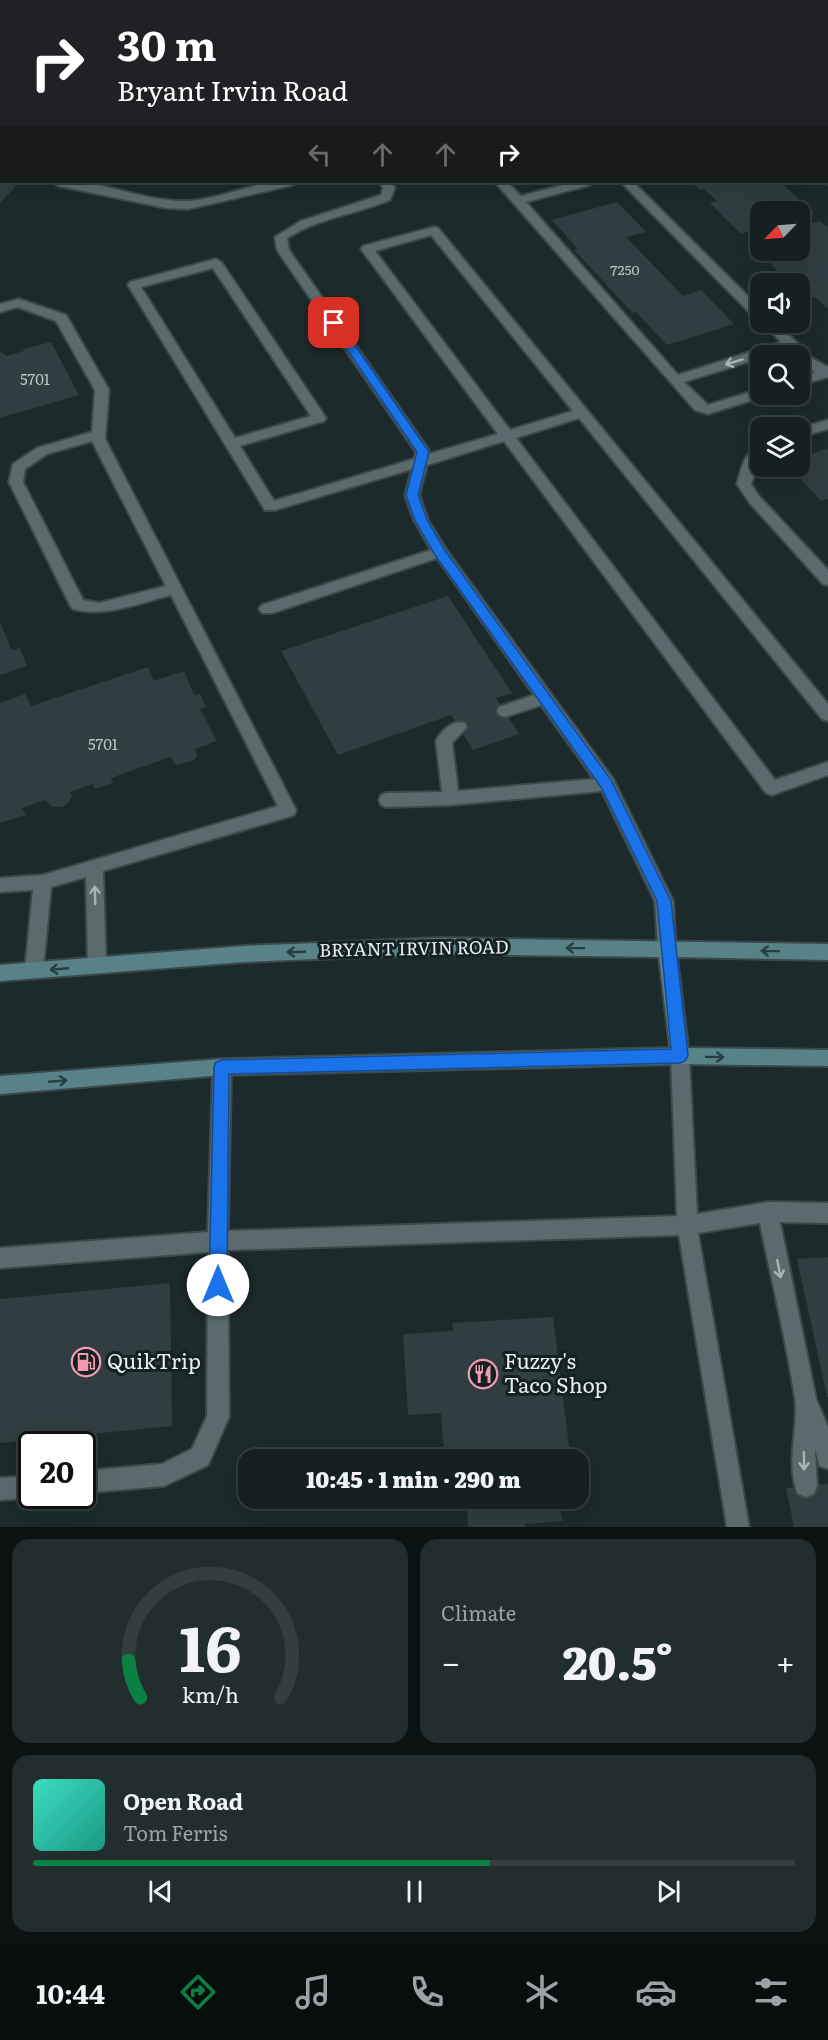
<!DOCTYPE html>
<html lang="en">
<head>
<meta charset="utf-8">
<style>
	:root { --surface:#152021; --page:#222d2e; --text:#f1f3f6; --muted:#9da3a5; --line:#343e3f; --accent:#0b8043 }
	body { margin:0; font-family:Literata,serif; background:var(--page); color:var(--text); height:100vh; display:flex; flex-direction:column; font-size:22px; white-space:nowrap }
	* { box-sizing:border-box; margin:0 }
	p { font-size:20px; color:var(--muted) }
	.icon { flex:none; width:33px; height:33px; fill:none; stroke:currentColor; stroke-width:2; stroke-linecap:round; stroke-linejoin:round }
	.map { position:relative; height:1527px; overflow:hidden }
	.panel { display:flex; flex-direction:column; gap:12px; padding:12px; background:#0c1212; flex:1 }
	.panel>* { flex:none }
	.banner { position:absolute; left:0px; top:0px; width:828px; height:183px; box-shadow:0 6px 24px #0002,0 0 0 2px var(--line); background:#202124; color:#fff; overflow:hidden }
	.needle { width:39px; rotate:245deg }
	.tools { position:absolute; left:750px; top:201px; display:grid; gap:12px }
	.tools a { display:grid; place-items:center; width:60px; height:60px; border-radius:12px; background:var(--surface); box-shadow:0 6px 24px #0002,0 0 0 2px var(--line); font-size:30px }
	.speed { position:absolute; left:18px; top:1431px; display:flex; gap:12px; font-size:30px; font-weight:700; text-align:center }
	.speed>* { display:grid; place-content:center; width:78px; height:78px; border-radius:50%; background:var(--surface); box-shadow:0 6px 24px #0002,0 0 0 2px var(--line); line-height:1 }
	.speed .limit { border:3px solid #111; border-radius:9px; background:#fff; color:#111 }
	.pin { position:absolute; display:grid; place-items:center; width:51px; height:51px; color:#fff; margin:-26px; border-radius:12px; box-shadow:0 3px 9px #0006 }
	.me { position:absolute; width:66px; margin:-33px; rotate:0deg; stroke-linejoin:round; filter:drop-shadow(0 0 4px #0008) }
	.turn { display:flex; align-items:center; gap:21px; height:126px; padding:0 18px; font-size:27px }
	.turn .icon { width:78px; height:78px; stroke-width:2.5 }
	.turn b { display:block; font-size:42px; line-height:51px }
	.lanes { display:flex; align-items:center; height:57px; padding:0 18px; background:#0003; justify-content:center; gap:30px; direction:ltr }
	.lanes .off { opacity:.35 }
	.big { font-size:45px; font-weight:800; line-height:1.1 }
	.panel .tile { flex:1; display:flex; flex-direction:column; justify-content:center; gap:9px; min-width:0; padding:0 21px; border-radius:18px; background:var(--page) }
	.panel .dial { align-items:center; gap:0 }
	.dial svg { height:156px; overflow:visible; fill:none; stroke:var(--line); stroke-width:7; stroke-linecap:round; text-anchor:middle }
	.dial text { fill:var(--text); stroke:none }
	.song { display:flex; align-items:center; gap:18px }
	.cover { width:72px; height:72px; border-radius:9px; background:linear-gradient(135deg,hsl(170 70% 55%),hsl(170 70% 35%)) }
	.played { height:6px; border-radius:3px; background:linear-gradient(90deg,var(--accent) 60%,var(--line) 60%) }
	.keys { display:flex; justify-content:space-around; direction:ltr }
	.heat { display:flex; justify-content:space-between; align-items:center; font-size:33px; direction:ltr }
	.panel .tiles { flex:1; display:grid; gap:12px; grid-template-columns:1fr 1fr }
	.tile:last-child { grid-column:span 2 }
	.trip { position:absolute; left:238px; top:1449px; width:351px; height:60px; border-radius:18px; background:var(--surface); box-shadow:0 6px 24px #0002,0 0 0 2px var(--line); font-weight:800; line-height:60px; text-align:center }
	.tabs { display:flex; height:96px; justify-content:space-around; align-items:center; background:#080d0d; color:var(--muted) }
	.tabs .icon { width:42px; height:42px }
	.tabs .selected { color:var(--accent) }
	.tabs b { font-size:27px; color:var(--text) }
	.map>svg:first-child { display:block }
	.building { fill:#303e41 }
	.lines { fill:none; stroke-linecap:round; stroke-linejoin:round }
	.service-casing { stroke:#3c484a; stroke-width:4 }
	.secondary-casing { stroke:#3c484a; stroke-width:4 }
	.service { fill:#5b6b6d; fill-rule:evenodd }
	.secondary { fill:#568288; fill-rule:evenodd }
	.oneway { stroke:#a8b4b6 }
	.oneway2 { stroke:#273e41 }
	.route { fill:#1a73e8; stroke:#114b97; stroke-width:1.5 }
	.labels { text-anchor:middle; stroke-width:6; stroke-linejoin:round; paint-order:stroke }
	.far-number-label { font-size:14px; fill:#b9c4c5 }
	.number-label { font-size:15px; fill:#b9c4c5 }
	.street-label { font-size:18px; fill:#e7f0f1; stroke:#132123 }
	.near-poi-label { font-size:21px; fill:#e7f0f1; stroke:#132123; text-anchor:start }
</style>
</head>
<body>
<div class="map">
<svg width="828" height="1527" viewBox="0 0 828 1527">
	<rect width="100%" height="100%" fill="#1c2a2c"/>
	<path class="building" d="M0,182L16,186L0,203Z
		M692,182H780L814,213L800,217V212H760V228L741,234L710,203L717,201L704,189L700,190Z
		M617,202L646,232L626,237L683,296L701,290L734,324L667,345L636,312L633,313L574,250L578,249L552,220Z
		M820,221L828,228V309L815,297L812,298L802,289L807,287L797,277L787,280L748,241L760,238V250H800V227Z
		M51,342L79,395L0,418V351L6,356L24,351L23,349Z
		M828,448V499L821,501L789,466H800V458Z
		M448,596L512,693L496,698L519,734L473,750L451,715L338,755L281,651Z
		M0,622L12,650L20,648L27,666L0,675Z
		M148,667L154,681L184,671L194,695L200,694L206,707L200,709L217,741L195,749L197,756L192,761L176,765L170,757L111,778L113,783L95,789L93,784L70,792L72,796L69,802L62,807H52L45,800L22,808L26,815L0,823V703L25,694L31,706Z
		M828,1257V1397H827L797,1259Z
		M170,1283L172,1426L0,1443V1299Z
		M553,1317L570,1454L554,1455L555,1460H463L462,1453L444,1454L441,1413L408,1415L403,1334L453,1331L452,1323Z
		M828,1484V1527H794L786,1488Z
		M466,1498H559L562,1521L525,1524L526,1527H468Z"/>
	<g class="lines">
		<g class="service-casing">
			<path id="service" d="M310,0H327L309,2Z
				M452,0H462L463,2H453Z
				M658,0H670L671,2H659Z
				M826,72H828V78H826Z
				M826,119H828V127H826Z
				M0,125H2V131H0Z
				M826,175H828V184L823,182H826Z
				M53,182C97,177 141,202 186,201C222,200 258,178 295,182L293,185L188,209L166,208L59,186Z
				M379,182H391L395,188L390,200C356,214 319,218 287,238L289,250L428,449L429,454L498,434L361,249L363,246L434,227L438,228L828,704V721L822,719L579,418L516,438L775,780L828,762V775L772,795L766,793L504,441L427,465L419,495L428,520L445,548L613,779L673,901L676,949L673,954L667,957L661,954L658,949L655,901L602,791L451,805L387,807L381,805L379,800L381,795L387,793L442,792L436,741C441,731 453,719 465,723L467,727L452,743L458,791L594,779L541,705L505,717L499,715L497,711L499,707L534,695L437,558L272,613H262L259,609L262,605L431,550L414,520L405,495L412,469L275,510H265L128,285L130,282L216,259L222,263L326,418L324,421L240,446L274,501L414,459L416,452L277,250L275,237L301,221L381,195L383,188ZM431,235L573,411L510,430L375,251ZM213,268L311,416L235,438L141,287Z
				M495,182H507L521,196L574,182H592L590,185L526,202L678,375L781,342L762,322H776L813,359L828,367V377L800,385V377L815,372L800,361V356H794L788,349L760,356V358L684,382L708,405L760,389V394H766L765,396L708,414L695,410Z
				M621,182H633L760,308V319L755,318Z
				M19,299L66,315L109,390L105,439L296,810L294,815L288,817L103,871L106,965L103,970L97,973L91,970L88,965L86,877L51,887L43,970L40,975L34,978L28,975L25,970L33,890L0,892V878L43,875L278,806L171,595C139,603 105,618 73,609L70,605L9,482L13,464L37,448L92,432L95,390L56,321L18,307L0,312V304ZM92,441L166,586L99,603L83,600L23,482L25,469L47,454Z
				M828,420V429L800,437V428Z
				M760,446V459L751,484L759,496L828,570V585L823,584L749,502L737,484C741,470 744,451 760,446Z
				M680,1048L687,1050L689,1056L697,1214L768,1202L828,1203V1223L780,1222L816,1399L828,1427V1469L820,1466L815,1449L817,1486L814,1494L806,1497L798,1494C785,1463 799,1430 795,1398C786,1340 772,1281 760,1223L698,1233L749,1527H727L679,1235L228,1250L229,1417L208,1465L164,1486L82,1493V1471L162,1464L192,1449L207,1416L208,1252L0,1268V1248L208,1232L213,1067L215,1061L222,1059L229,1061L231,1067L228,1231L677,1216L671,1056L673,1050Z
				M32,1476V1496H38L32,1498L0,1500V1478Z"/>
		</g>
		<g class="secondary-casing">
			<path id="secondary" d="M441,938L828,944V960L677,957L688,1048L828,1050V1066L680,1064L222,1075L0,1094V1076L222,1059L670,1048L659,957L441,954L244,962L0,981V965L244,946Z"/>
		</g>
		<use href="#service" class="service"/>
		<use href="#secondary" class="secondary"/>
	</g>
	<defs><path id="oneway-shaft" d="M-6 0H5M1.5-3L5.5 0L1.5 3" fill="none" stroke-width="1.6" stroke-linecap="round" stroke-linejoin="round" transform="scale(1.5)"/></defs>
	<g class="oneway">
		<use href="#oneway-shaft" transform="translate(734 362) rotate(163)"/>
		<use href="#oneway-shaft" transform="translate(95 895) rotate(-92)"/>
		<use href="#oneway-shaft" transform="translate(779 1269) rotate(79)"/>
		<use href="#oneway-shaft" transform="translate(804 1461) rotate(89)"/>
	</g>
	<g class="oneway2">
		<use href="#oneway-shaft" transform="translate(575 948) rotate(-179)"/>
		<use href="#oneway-shaft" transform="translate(770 951) rotate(-179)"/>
		<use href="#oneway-shaft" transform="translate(296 952) rotate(178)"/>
		<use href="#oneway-shaft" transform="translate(59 969) rotate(175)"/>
		<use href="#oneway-shaft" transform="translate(715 1057) rotate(1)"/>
		<use href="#oneway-shaft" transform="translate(58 1081) rotate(-5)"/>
	</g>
	<path class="route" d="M334,320L338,321L429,452L418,495L427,520L444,549L611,780L671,901L688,1056L685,1061L680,1063L229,1074L227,1285L224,1291L218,1294L212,1291L209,1285L214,1067L216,1062L222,1060L671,1049L657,901L601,787L435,555L415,520L406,495L417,452L329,323Z"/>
	<defs>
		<g id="fuel-ring" transform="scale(1.5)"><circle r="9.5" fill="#132123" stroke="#f19ab1" stroke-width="1.5"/><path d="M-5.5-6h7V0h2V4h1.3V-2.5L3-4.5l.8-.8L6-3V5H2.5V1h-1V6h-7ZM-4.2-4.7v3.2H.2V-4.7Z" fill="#f19ab1"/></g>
		<g id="restaurant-ring" transform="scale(1.5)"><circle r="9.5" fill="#132123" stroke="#f19ab1" stroke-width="1.5"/><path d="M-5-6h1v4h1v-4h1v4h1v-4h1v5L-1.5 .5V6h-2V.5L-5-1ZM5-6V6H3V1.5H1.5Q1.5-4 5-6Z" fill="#f19ab1"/></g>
	</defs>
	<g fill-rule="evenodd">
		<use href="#fuel-ring" x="86" y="1362"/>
		<use href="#restaurant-ring" x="483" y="1374"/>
	</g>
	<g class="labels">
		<g class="far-number-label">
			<text x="625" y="275">7250</text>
		</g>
		<g class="number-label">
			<text x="35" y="385">5701</text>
			<text x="103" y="750">5701</text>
		</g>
		<g class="street-label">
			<text transform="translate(414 949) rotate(-1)" y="6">BRYANT IRVIN ROAD</text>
		</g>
		<g class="near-poi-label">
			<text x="107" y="1369">QuikTrip</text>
			<text x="504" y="1369">Fuzzy's<tspan x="504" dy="24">Taco Shop</tspan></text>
		</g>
	</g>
</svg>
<div class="tools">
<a><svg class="needle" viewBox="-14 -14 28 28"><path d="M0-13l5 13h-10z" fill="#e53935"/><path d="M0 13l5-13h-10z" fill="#9da3a5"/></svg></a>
<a><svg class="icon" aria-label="sound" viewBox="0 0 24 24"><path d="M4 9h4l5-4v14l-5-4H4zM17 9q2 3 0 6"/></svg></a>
<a><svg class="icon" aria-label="search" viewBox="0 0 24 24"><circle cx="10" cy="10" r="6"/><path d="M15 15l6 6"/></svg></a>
<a><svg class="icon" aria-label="layers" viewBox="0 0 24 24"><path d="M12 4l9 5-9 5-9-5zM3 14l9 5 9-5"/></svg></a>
</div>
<div class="speed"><div class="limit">20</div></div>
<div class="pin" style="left:334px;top:323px;background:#d93025"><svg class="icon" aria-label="arrive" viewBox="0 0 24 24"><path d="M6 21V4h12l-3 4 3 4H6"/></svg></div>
<svg class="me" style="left:218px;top:1285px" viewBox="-20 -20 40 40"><circle r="19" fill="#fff"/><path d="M0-13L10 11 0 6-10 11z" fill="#1a73e8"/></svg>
<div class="trip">10:45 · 1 min · 290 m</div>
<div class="banner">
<div class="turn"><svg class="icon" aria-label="right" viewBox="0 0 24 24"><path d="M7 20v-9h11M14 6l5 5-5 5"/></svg><div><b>30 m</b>Bryant Irvin Road</div></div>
<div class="lanes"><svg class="icon off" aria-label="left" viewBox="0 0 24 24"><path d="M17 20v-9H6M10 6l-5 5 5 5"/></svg><svg class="icon off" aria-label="ahead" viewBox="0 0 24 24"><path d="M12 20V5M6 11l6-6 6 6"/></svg><svg class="icon off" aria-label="ahead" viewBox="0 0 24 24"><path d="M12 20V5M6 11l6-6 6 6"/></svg><svg class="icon" aria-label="right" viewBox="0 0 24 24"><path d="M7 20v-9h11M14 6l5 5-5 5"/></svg></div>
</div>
</div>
<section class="panel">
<div class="tiles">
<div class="tile dial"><svg viewBox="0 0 100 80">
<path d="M14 69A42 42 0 1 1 86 69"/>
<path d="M14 69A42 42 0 0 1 8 50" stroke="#0b8043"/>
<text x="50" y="56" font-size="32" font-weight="700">16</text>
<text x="50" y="72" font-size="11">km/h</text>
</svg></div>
<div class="tile"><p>Climate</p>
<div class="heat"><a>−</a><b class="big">20.5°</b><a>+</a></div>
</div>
<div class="tile">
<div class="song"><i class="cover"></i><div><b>Open Road</b><p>Tom Ferris</p></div></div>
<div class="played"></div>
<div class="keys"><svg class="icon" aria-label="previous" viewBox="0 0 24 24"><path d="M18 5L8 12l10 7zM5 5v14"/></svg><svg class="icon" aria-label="pause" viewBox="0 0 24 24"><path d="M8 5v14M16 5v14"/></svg><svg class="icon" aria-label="next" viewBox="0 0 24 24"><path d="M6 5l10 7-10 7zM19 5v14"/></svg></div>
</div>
</div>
</section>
<nav class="tabs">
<b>10:44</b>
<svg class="icon selected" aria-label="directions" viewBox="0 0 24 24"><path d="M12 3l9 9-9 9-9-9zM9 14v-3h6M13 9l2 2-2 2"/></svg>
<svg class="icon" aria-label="music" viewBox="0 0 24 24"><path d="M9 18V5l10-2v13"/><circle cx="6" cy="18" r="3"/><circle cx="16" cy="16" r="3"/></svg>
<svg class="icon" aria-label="phone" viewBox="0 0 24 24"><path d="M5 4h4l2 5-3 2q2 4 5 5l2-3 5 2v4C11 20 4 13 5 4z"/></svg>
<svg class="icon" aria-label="climate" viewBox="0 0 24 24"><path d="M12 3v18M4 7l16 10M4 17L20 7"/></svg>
<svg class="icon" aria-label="car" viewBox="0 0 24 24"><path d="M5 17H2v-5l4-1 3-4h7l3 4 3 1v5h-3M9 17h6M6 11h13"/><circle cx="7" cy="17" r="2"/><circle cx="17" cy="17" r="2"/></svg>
<svg class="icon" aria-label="filters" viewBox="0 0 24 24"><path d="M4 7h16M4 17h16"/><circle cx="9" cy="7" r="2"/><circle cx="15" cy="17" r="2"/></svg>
</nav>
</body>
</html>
